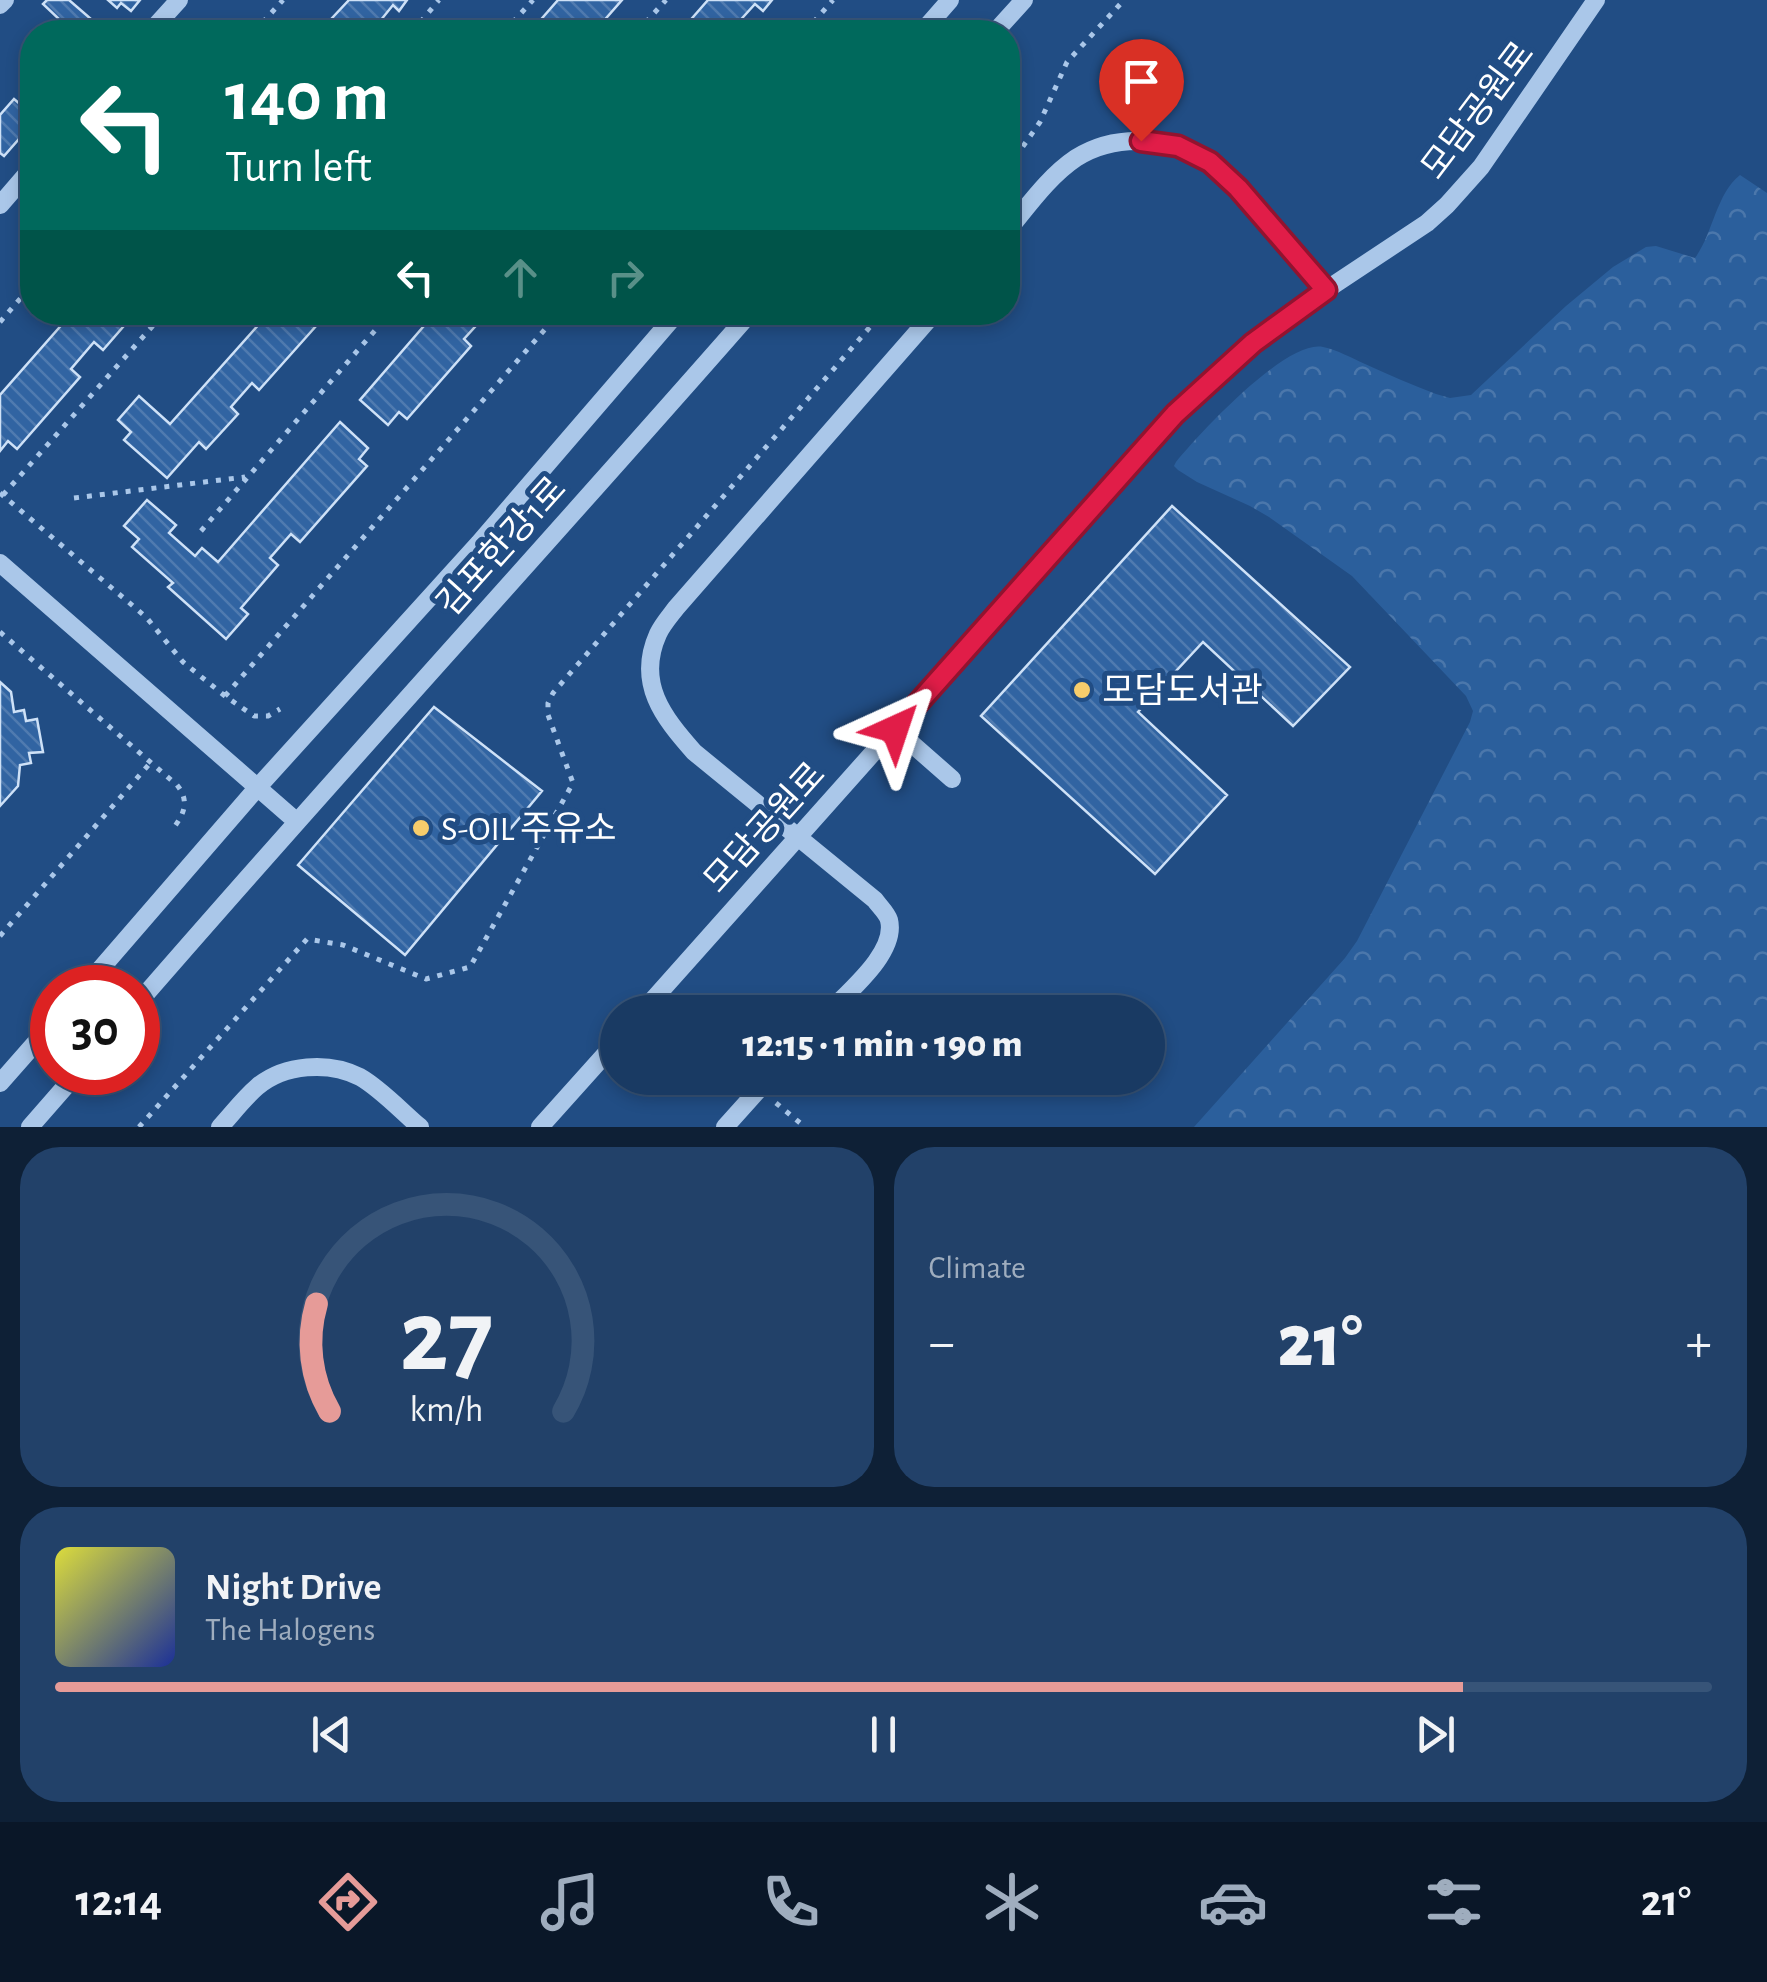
<!DOCTYPE html>
<html lang="en">
<head>
<meta charset="utf-8">
<style>
	:root { --surface:#193a63; --page:#224169; --text:#f1f3f6; --muted:#9fadbe; --line:#375478; --accent:#e69b98 }
	body { margin:0; font-family:"Alegreya Sans","Noto Sans KR",sans-serif; background:var(--page); color:var(--text); height:100vh; display:flex; flex-direction:column; font-size:38px; white-space:nowrap }
	* { box-sizing:border-box; margin:0 }
	p { font-size:32px; color:var(--muted) }
	.icon { flex:none; width:55px; height:55px; fill:none; stroke:currentColor; stroke-width:2; stroke-linecap:round; stroke-linejoin:round }
	.map { position:relative; height:1127px; overflow:hidden }
	.details { display:flex; flex-direction:column; gap:20px; padding:20px; background:#0e2036; flex:1 }
	.details>* { flex:none }
	.guide { position:absolute; left:20px; top:20px; width:1000px; height:305px; border-radius:40px; box-shadow:0 5px 15px #0003,0 0 0 2px var(--line); background:#00695c; color:#fff; overflow:hidden }
	.speed { position:absolute; left:30px; top:965px; display:flex; gap:20px; font-size:50px; font-weight:700; text-align:center }
	.speed>* { display:grid; place-content:center; width:130px; height:130px; border-radius:50%; background:var(--surface); box-shadow:0 5px 15px #0003,0 0 0 2px var(--line); line-height:1 }
	.speed .limit { border:15px solid #d22; background:#fff; color:#111 }
	.pin { position:absolute; display:grid; place-items:center; width:85px; height:85px; color:#fff; margin:-102px -42px; border-radius:50% 50% 50% 0; rotate:-45deg; box-shadow:0 0 10px #0007 }
	.pin .icon { rotate:45deg }
	.me { position:absolute; width:110px; margin:-55px; rotate:42deg; stroke-linejoin:round; filter:drop-shadow(0 0 8px #0008) }
	.turn { display:flex; align-items:center; gap:35px; height:210px; padding:0 40px; font-size:45px }
	.turn .icon { width:130px; height:130px; stroke-width:2.5 }
	.turn b { display:block; font-size:70px; line-height:85px }
	.lanes { display:flex; align-items:center; height:95px; padding:0 40px; background:#0003; justify-content:center; gap:50px; direction:ltr }
	.lanes .off { opacity:.35 }
	.big { font-size:75px; font-weight:800; line-height:1.1 }
	.details .card { flex:1; display:flex; flex-direction:column; justify-content:center; gap:15px; min-width:0; padding:0 35px; border-radius:40px; background:var(--page) }
	.details .dial { align-items:center; gap:0 }
	.dial svg { height:260px; overflow:visible; fill:none; stroke:var(--line); stroke-width:7; stroke-linecap:round; text-anchor:middle }
	.dial text { fill:var(--text); stroke:none }
	.song { display:flex; align-items:center; gap:30px }
	.cover { width:120px; height:120px; border-radius:15px; background:linear-gradient(135deg,hsl(60 70% 55%),hsl(230 70% 35%)) }
	.played { height:10px; border-radius:5px; background:linear-gradient(90deg,var(--accent) 85%,var(--line) 85%) }
	.keys { display:flex; justify-content:space-around; direction:ltr }
	.heat { display:flex; justify-content:space-between; align-items:center; font-size:55px; direction:ltr }
	.details .tiles { flex:1; display:grid; gap:20px; grid-template-columns:1fr 1fr }
	.card:last-child { grid-column:span 2 }
	.trip { position:absolute; left:600px; top:995px; width:565px; height:100px; border-radius:50px; background:var(--surface); box-shadow:0 5px 15px #0003,0 0 0 2px var(--line); font-weight:800; line-height:100px; text-align:center }
	.tab-bar { display:flex; height:160px; justify-content:space-around; align-items:center; background:#0a1728; color:var(--muted) }
	.tab-bar .icon { width:70px; height:70px }
	.tab-bar .current { color:var(--accent) }
	.tab-bar b { font-size:45px; color:var(--text) }
	.map>svg:first-child { display:block }
	.forest { fill:url(#forest-crowns) }
	.building { fill:url(#building-back-hatch); stroke:#cee1f7; stroke-width:2.5 }
	.lines { fill:none; stroke-linecap:round; stroke-linejoin:round }
	.path { stroke:#aac7e9; stroke-width:5; stroke-dasharray:5 8; stroke-linecap:butt }
	.minor { stroke:#aac7e9; stroke-width:18 }
	.route-casing { stroke:#92132f; stroke-width:25 }
	.route { stroke:#e11d48; stroke-width:18 }
	.poi-dot { fill:#f6cc6b; stroke:#214d84; stroke-width:4 }
	.labels { text-anchor:middle; stroke-width:10; stroke-linejoin:round; paint-order:stroke }
	.street-label { font-size:35px; fill:#fff; stroke:#214d84 }
	.poi-label { font-size:35px; fill:#fff; stroke:#214d84; text-anchor:start }
</style>
</head>
<body>
<div class="map">
<svg width="1767" height="1127" viewBox="0 0 1767 1127">
	<defs>
		<pattern id="forest-crowns" width="20" height="18" patternUnits="userSpaceOnUse" patternTransform="scale(2.5)"><rect width="20" height="18" fill="#2b5f9c"/><path d="M2 6a3 3 0 1 1 6 0M12 15a3 3 0 1 1 6 0" fill="none" stroke="#4b77ab"/></pattern>
		<pattern id="building-back-hatch" width="6" height="6" patternUnits="userSpaceOnUse" patternTransform="scale(2.5)"><rect width="6" height="6" fill="#3164a2"/><path d="M-1 5l2 2M0 0l6 6M5-1l2 2" fill="none" stroke="#507bb0"/></pattern>
	</defs>
	<rect width="100%" height="100%" fill="#214d84"/>
	<path class="forest" d="M1740,175L1767,193V1127H1194L1345,958L1357,941L1470,722L1473,711L1466,696L1352,576L1269,517L1250,506L1197,482L1178,470L1174,466L1176,462C1198,435 1286,339 1323,347C1337,350 1352,358 1365,364C1389,375 1412,385 1436,394L1450,398L1471,395L1566,306L1613,267L1646,247L1656,246L1695,258C1713,234 1716,194 1740,175Z"/>
	<path class="building" d="M47,0H69L106,32H57L52,27L59,19L43,4Z
		M108,0H140L131,11L121,3L117,8Z
		M349,0H407L399,11L393,5L372,31L374,32H319Z
		M558,0H622L594,32H530Z
		M708,0H772L763,11L755,4L735,26L743,32H680Z
		M14,99L32,114V124L4,156L0,153V115Z
		M73,312H136L103,350L94,342L71,369L80,377L17,449L8,441L0,451V395Z
		M270,312H322L325,316L259,390L252,383L231,407L238,414L206,449L199,442L167,478L124,440L131,432L118,420L139,396L170,424Z
		M436,312H501L492,323L484,317L464,339L471,346L407,419L399,412L388,425L360,400Z
		M340,422L368,448L359,459L367,466L300,542L291,534L270,558L278,565L241,608L248,614L226,639L168,587L173,583L132,547L139,539L124,526L147,500L176,525L169,533L195,556L202,548L218,562Z
		M1172,506L1350,667L1293,726L1203,642L1138,712L1227,795L1155,874L981,716Z
		M0,682L11,692L14,712L24,710L26,721L37,719L43,752L29,753L31,763L20,765L18,786L0,806Z
		M434,707L542,791L405,955L298,865Z"/>
	<g class="lines">
		<path class="path" d="M254,32L283,0
			M412,32L439,0
			M504,32L533,0
			M637,32L666,0
			M805,32L833,0
			M1008,168L1040,122L1067,62L1124,0
			M0,322L32,285
			M0,493L146,617L183,662L225,696L254,716H268L280,709
			M3,495L165,312
			M74,498L245,477
			M201,531L391,312
			M0,632L177,785C189,800 185,812 175,826
			M225,696L560,312
			M0,936L151,762
			M776,1103L805,1127
			M139,1127L307,939L343,945L426,979L470,967L573,783L548,715V703L553,693L883,312"/>
		<path class="minor" d="M0,5L5,0
			M150,32L179,0
			M922,32L950,0
			M995,32L1024,0
			M0,205L32,168
			M1008,230C1028,206 1049,176 1076,158C1115,133 1169,137 1208,160C1224,170 1238,189 1250,203C1276,232 1301,261 1326,290
			M0,563L296,821
			M895,729L952,779
			M84,988L258,787L479,543L678,312
			M138,1003C339,771 548,544 751,312
			M642,1012L1175,414L1253,343L1326,290L1427,223L1447,205L1481,167L1596,0
			M829,1012C850,990 897,952 889,920C887,913 879,906 875,900L694,752C663,717 636,683 658,634C662,625 670,616 676,608L935,312
			M0,1083L52,1024
			M30,1127L78,1072
			M220,1127C232,1114 244,1098 257,1087C284,1064 329,1061 360,1077C381,1089 401,1111 420,1127
			M540,1127L618,1040
			M725,1127L769,1078"/>
	</g>
	<g class="lines">
		<g class="route-casing">
			<path id="route" d="M895,729L1175,414L1253,343L1326,290L1238,188L1210,162L1178,146L1141,141"/>
		</g>
		<use href="#route" class="route"/>
	</g>
	<g class="poi-dot">
		<circle cx="1082" cy="690" r="10"/>
		<circle cx="421" cy="828" r="10"/>
	</g>
	<g class="labels">
		<g class="street-label">
			<text transform="translate(1477 110) rotate(-53)" y="12">모담공원로</text>
			<text transform="translate(501 546) rotate(-48)" y="12">김포한강1로</text>
			<text transform="translate(764 827) rotate(-48)" y="12">모담공원로</text>
		</g>
		<g class="poi-label">
			<text x="1102" y="702">모담도서관</text>
			<text x="441" y="840">S-OIL 주유소</text>
		</g>
	</g>
</svg>
<div class="speed"><div class="limit">30</div></div>
<div class="pin" style="left:1141px;top:141px;background:#d93025"><svg class="icon" aria-label="arrive" viewBox="0 0 24 24"><path d="M6 21V4h12l-3 4 3 4H6"/></svg></div>
<svg class="me" style="left:895px;top:729px" viewBox="-20 -20 40 40"><path d="M0-17L14 15 0 8-14 15z" fill="#e11d48" stroke="#fff" stroke-width="4"/></svg>
<div class="trip">12:15 · 1 min · 190 m</div>
<div class="guide">
<div class="turn"><svg class="icon" aria-label="left" viewBox="0 0 24 24"><path d="M17 20v-9H6M10 6l-5 5 5 5"/></svg><div><b>140 m</b>Turn left</div></div>
<div class="lanes"><svg class="icon" aria-label="left" viewBox="0 0 24 24"><path d="M17 20v-9H6M10 6l-5 5 5 5"/></svg><svg class="icon off" aria-label="ahead" viewBox="0 0 24 24"><path d="M12 20V5M6 11l6-6 6 6"/></svg><svg class="icon off" aria-label="right" viewBox="0 0 24 24"><path d="M7 20v-9h11M14 6l5 5-5 5"/></svg></div>
</div>
</div>
<section class="details">
<div class="tiles">
<div class="card dial"><svg viewBox="0 0 100 80">
<path d="M14 69A42 42 0 1 1 86 69"/>
<path d="M14 69A42 42 0 0 1 10 36" stroke="#e69b98"/>
<text x="50" y="56" font-size="32" font-weight="700">27</text>
<text x="50" y="72" font-size="11">km/h</text>
</svg></div>
<div class="card"><p>Climate</p>
<div class="heat"><a>−</a><b class="big">21°</b><a>+</a></div>
</div>
<div class="card">
<div class="song"><i class="cover"></i><div><b>Night Drive</b><p>The Halogens</p></div></div>
<div class="played"></div>
<div class="keys"><svg class="icon" aria-label="previous" viewBox="0 0 24 24"><path d="M18 5L8 12l10 7zM5 5v14"/></svg><svg class="icon" aria-label="pause" viewBox="0 0 24 24"><path d="M8 5v14M16 5v14"/></svg><svg class="icon" aria-label="next" viewBox="0 0 24 24"><path d="M6 5l10 7-10 7zM19 5v14"/></svg></div>
</div>
</div>
</section>
<nav class="tab-bar">
<b>12:14</b>
<svg class="icon current" aria-label="directions" viewBox="0 0 24 24"><path d="M12 3l9 9-9 9-9-9zM9 14v-3h6M13 9l2 2-2 2"/></svg>
<svg class="icon" aria-label="music" viewBox="0 0 24 24"><path d="M9 18V5l10-2v13"/><circle cx="6" cy="18" r="3"/><circle cx="16" cy="16" r="3"/></svg>
<svg class="icon" aria-label="phone" viewBox="0 0 24 24"><path d="M5 4h4l2 5-3 2q2 4 5 5l2-3 5 2v4C11 20 4 13 5 4z"/></svg>
<svg class="icon" aria-label="climate" viewBox="0 0 24 24"><path d="M12 3v18M4 7l16 10M4 17L20 7"/></svg>
<svg class="icon" aria-label="car" viewBox="0 0 24 24"><path d="M5 17H2v-5l4-1 3-4h7l3 4 3 1v5h-3M9 17h6M6 11h13"/><circle cx="7" cy="17" r="2"/><circle cx="17" cy="17" r="2"/></svg>
<svg class="icon" aria-label="filters" viewBox="0 0 24 24"><path d="M4 7h16M4 17h16"/><circle cx="9" cy="7" r="2"/><circle cx="15" cy="17" r="2"/></svg>
<b>21°</b>
</nav>
</body>
</html>
